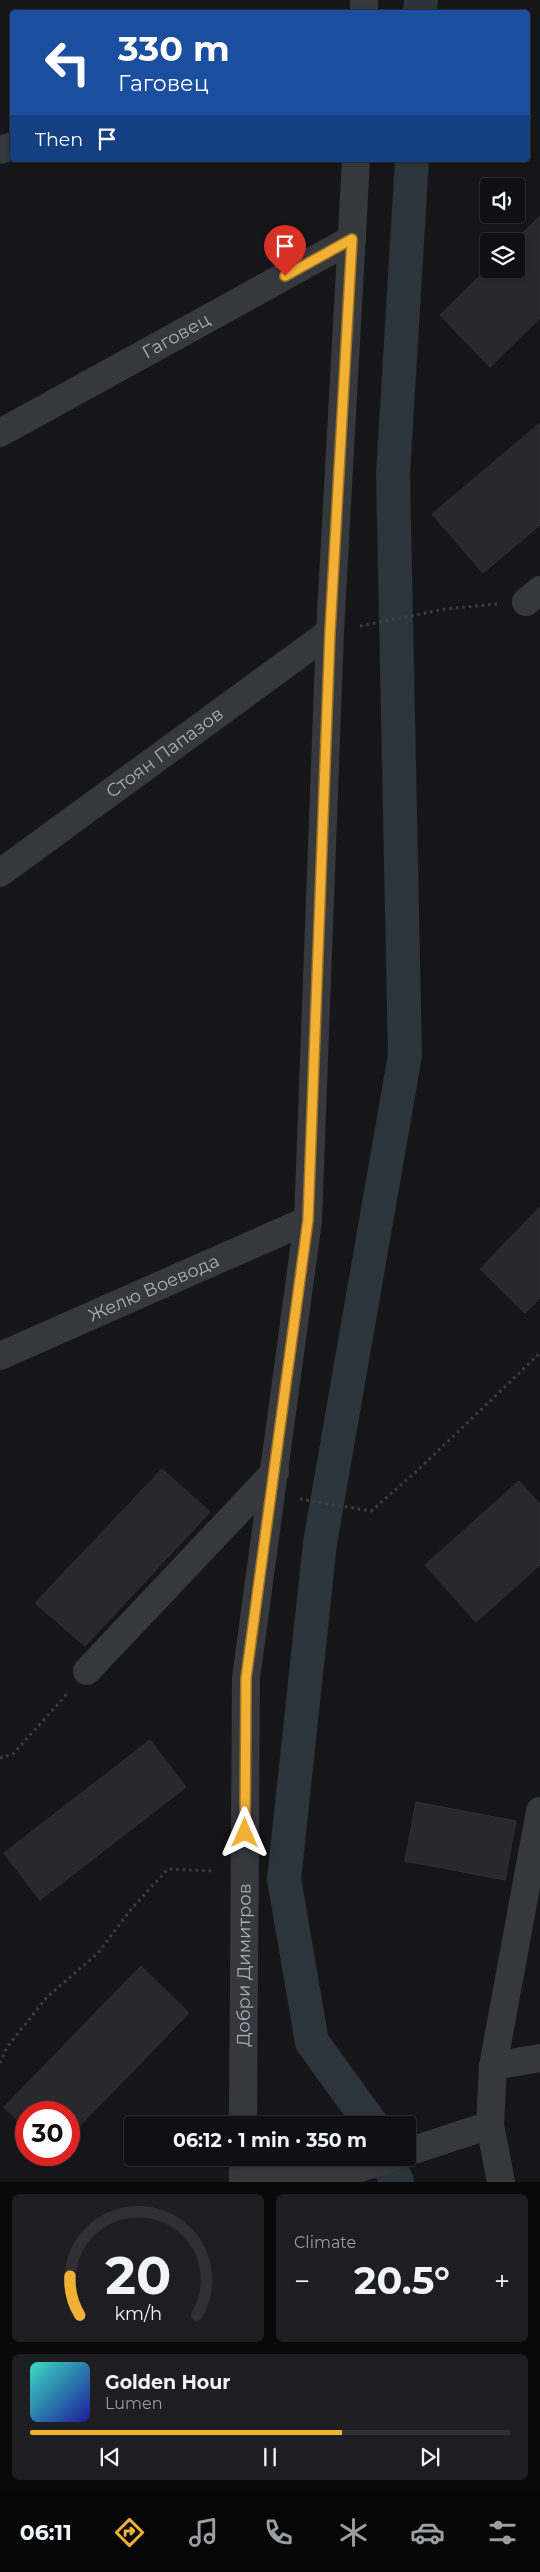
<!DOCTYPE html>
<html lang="en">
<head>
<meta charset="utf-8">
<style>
	:root { --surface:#101012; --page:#1e1e20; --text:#f1f3f6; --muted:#9c9d9f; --line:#303032; --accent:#f2b134 }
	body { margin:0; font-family:Montserrat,sans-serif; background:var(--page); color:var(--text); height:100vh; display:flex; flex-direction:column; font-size:19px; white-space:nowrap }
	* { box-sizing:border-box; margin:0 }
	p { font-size:16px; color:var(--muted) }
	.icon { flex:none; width:28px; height:28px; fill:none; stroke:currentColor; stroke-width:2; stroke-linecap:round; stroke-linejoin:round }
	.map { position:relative; height:2182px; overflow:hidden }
	.side { display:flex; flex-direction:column; gap:12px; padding:12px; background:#09090a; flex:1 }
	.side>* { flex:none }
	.top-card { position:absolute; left:10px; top:10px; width:520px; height:152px; border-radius:5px; box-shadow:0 1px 4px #0004,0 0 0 1px var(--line); background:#1a4fa0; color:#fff; overflow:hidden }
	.fabs { position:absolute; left:480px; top:178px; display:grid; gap:10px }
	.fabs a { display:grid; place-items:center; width:45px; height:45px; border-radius:5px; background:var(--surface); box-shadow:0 1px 4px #0004,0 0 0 1px var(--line); font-size:25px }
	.speed { position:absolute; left:15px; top:2101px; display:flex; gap:10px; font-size:25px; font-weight:700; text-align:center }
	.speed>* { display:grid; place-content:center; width:65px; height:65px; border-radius:50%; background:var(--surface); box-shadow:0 1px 4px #0004,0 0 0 1px var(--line); line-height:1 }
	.speed .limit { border:8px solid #d22; background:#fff; color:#111 }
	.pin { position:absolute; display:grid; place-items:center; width:42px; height:42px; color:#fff; margin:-51px -21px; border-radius:50% 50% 50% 0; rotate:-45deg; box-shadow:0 0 5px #0007 }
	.pin .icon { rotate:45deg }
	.me { position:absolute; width:55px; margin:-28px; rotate:0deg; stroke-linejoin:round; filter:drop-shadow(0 0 4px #0008) }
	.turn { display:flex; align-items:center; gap:18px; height:105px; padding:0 25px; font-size:22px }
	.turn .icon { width:65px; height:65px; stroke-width:2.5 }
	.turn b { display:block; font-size:35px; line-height:42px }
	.then { display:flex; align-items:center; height:48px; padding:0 25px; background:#0003; gap:10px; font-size:19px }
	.big { font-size:38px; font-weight:700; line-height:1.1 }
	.side .widget { flex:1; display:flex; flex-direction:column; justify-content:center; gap:8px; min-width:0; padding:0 18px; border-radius:8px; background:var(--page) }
	.side .dial { align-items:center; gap:0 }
	.dial svg { height:130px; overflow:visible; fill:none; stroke:var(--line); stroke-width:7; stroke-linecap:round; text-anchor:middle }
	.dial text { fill:var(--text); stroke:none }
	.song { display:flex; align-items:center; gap:15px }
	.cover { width:60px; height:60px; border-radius:8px; background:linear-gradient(135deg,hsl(170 70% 55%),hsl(240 70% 35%)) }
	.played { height:5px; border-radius:2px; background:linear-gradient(90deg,var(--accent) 65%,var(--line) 65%) }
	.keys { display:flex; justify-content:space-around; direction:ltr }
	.heat { display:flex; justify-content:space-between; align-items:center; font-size:28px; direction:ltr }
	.side .tiles { flex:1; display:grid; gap:12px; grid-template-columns:1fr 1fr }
	.widget:last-child { grid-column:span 2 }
	.trip { position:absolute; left:124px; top:2116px; width:292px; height:50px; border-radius:5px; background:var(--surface); box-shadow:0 1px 4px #0004,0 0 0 1px var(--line); font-weight:700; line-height:50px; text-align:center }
	.menu { display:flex; height:80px; justify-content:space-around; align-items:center; background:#060607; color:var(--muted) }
	.menu .icon { width:35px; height:35px }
	.menu .current { color:var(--accent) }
	.menu b { font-size:22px; color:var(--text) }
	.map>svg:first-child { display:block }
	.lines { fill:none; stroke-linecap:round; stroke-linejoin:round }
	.canal { stroke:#2c353c; stroke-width:34 }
	.building { fill:#29292c; stroke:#303034 }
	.path { stroke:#3d3f44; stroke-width:3; stroke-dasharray:2.5 4; stroke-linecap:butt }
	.minor { stroke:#37383d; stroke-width:28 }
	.route-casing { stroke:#9d7322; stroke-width:12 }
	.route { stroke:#f2b134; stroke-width:9 }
	.labels { text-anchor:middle; stroke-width:5; stroke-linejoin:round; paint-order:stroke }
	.street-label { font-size:18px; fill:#a8adb8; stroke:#111113 }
</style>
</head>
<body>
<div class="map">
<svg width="540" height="2182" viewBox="0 0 540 2182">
	<rect width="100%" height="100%" fill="#161618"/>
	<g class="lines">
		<path class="canal" d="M420,12L421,0
			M372,2125L312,2042L284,1879L320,1543L405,1055L393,474L412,160
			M386,2158L397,2182"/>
	</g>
	<path class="building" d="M540,216V318L490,367L440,315L489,267V269H516L515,241Z
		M540,423V525L483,573L432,514Z
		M540,1207V1298L525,1313L480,1269Z
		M162,1469L210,1512L85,1646L35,1603Z
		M519,1481L540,1504V1565L476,1622L425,1565Z
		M150,1740L186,1787L40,1900L4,1853Z
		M416,1802L516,1821L505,1880L405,1861Z
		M141,1966L189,2013L69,2137V2112H26V2128L4,2107Z"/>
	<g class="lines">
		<path class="path" d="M360,626L445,609L497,604
			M300,1499L371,1511L418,1470L540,1353
			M0,1758L13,1754L67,1694
			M0,2063L7,2047L47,1997L98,1953L132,1908L168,1869L213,1871"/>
		<g class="minor">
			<path d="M364,12V0"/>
			<path d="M0,150L12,146"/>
			<path id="s1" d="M0,433L352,239"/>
			<path d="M526,602L540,590"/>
			<path id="s2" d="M0,873L330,632"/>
			<path id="s3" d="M0,1356L308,1220"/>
			<path d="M87,1671L275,1472"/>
			<path d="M493,2066L540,2058"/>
			<path id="s4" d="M243,2125L246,1678L308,1220L330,632L356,160"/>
			<path d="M408,2152L490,2125"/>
			<path d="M243,2182V2158"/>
			<path d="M246,2182L342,2174L391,2158"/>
			<path d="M501,2182L490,2125L493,2066L540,1811"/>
		</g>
	</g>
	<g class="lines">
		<g class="route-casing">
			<path id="route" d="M245,1833L246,1678L308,1220L330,632L352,239L285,276"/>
		</g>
		<use href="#route" class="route"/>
	</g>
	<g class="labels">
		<g class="street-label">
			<text dy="6" stroke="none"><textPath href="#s1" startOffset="201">Гаговец</textPath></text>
			<text dy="6" stroke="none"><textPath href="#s2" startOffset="204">Стоян Папазов</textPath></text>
			<text dy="6" stroke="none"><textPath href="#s3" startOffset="168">Желю Воевода</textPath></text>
			<text dy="6" stroke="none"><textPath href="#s4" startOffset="160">Добри Димитров</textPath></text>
		</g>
	</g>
</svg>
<div class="fabs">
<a><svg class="icon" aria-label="sound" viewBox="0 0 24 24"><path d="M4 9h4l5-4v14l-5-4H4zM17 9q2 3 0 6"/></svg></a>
<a><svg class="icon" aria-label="layers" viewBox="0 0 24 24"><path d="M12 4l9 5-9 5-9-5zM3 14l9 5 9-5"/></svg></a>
</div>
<div class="speed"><div class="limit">30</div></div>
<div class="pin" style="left:285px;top:276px;background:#d93025"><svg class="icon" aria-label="arrive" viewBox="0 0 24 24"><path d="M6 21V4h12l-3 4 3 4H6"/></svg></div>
<svg class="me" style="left:245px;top:1833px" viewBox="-20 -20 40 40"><path d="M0-17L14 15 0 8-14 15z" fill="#f2b134" stroke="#fff" stroke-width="4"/></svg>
<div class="trip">06:12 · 1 min · 350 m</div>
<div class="top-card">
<div class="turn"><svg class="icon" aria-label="left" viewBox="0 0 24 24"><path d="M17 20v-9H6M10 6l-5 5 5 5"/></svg><div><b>330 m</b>Гаговец</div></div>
<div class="then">Then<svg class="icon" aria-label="arrive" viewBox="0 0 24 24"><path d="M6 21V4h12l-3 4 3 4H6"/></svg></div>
</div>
</div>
<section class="side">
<div class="tiles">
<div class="widget dial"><svg viewBox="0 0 100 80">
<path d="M14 69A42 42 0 1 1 86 69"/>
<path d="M14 69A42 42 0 0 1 8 45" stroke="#f2b134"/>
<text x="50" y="56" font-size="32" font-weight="700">20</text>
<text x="50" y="72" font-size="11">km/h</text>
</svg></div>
<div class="widget"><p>Climate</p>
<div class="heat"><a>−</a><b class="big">20.5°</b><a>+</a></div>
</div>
<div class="widget">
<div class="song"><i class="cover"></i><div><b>Golden Hour</b><p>Lumen</p></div></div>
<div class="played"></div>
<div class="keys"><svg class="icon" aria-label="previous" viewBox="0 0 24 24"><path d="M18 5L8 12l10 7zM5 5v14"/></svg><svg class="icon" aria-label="pause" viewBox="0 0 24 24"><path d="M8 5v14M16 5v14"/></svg><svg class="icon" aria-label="next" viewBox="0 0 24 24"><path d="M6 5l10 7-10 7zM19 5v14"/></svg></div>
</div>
</div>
</section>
<nav class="menu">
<b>06:11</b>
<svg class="icon current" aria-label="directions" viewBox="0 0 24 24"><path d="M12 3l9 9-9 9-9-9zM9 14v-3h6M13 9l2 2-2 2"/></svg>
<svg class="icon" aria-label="music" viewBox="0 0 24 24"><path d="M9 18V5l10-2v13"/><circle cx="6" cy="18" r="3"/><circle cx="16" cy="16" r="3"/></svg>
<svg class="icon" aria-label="phone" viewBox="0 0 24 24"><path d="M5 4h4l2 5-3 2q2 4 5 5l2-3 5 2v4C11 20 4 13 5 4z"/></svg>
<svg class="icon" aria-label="climate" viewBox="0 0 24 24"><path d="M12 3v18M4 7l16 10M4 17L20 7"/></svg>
<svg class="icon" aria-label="car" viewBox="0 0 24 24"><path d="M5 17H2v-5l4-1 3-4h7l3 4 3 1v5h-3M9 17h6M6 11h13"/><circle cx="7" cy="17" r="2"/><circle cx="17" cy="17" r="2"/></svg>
<svg class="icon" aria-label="filters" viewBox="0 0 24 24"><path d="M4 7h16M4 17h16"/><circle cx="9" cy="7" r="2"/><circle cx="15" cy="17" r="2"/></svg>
</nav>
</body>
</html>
